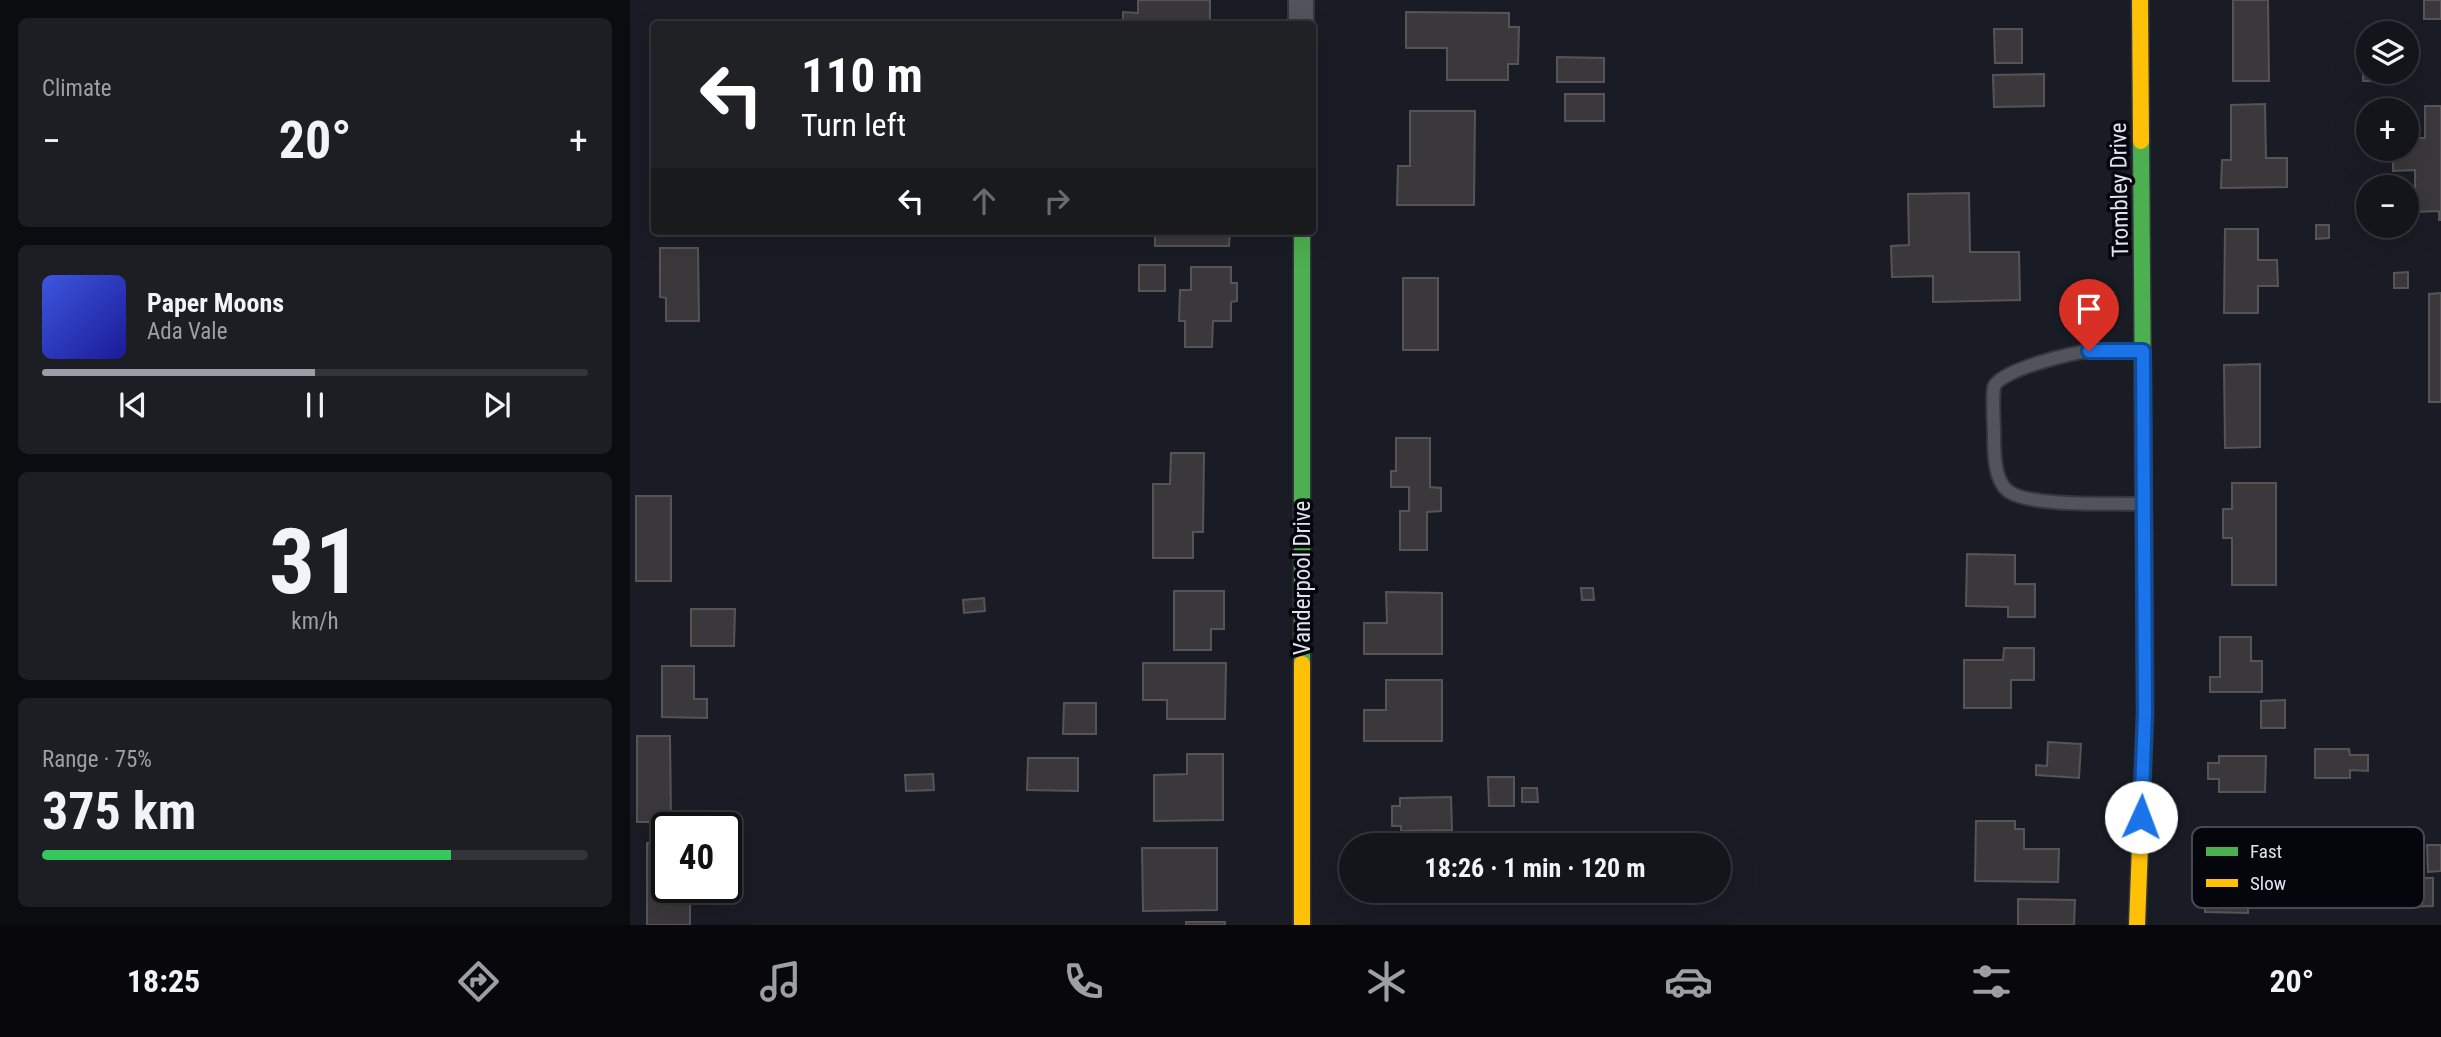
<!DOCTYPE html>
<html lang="en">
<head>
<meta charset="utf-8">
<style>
	:root { --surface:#13151b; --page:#1c1e24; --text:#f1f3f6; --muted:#9d9fa3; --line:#32343a; --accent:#9a9ea7 }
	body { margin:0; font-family:"Roboto Condensed",sans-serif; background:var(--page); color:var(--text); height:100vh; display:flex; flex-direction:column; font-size:26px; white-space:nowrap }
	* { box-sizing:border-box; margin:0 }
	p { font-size:23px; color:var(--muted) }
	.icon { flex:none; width:38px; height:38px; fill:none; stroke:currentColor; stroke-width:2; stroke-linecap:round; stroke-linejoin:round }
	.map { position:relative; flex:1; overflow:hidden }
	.drawer { display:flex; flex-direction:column; gap:18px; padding:18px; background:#0a0c0f; width:630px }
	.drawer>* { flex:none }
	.hud { position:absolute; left:21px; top:21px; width:665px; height:214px; border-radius:7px; box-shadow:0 7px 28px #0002,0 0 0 2px var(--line); background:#202124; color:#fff; overflow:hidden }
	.tools { position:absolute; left:1726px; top:21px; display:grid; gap:14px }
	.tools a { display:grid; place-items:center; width:63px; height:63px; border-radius:50%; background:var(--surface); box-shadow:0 7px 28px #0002,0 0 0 2px var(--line); font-size:35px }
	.speed { position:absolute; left:21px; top:812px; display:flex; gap:14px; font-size:35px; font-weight:700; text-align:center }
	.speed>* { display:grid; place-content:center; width:91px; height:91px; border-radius:50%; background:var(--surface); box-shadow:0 7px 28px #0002,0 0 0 2px var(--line); line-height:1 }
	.speed .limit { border:4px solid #111; border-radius:10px; background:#fff; color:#111 }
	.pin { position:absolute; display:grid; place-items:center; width:60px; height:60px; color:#fff; margin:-72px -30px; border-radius:50% 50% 50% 0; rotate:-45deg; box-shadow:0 0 7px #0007 }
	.pin .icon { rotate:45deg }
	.me { position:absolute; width:77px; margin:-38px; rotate:2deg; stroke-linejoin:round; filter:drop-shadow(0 0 5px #0008) }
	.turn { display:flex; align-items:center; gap:24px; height:147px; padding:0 35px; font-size:32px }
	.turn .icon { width:91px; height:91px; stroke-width:2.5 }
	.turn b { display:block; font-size:49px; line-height:60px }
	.lanes { display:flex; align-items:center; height:66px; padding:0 35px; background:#0003; justify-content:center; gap:35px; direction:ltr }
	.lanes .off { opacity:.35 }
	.big { font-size:52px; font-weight:700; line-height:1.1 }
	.drawer .widget { flex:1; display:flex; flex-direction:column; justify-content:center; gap:10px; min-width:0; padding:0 24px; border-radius:10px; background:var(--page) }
	.drawer .dial { align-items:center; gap:0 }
	.dial b { font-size:91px; line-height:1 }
	.song { display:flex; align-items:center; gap:21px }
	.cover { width:84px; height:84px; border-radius:10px; background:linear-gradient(135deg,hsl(230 70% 55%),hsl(240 70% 35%)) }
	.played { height:7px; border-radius:4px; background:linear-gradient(90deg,var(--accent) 50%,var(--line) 50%) }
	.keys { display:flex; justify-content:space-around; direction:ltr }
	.heat { display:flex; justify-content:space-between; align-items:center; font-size:38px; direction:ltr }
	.charge { height:10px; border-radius:5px; background:linear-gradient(90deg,#34c759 75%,var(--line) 0) }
	.trip { position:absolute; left:709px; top:833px; width:392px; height:70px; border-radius:35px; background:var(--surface); box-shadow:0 7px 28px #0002,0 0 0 2px var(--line); font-weight:700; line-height:70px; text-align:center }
	.tabs { display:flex; height:112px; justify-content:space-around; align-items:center; background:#08080b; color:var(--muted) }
	.tabs .icon { width:49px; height:49px }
	.tabs .on { color:var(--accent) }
	.tabs b { font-size:32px; color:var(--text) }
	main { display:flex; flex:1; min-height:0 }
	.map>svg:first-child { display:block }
	.building { fill:#3a383b; stroke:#565456; stroke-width:2 }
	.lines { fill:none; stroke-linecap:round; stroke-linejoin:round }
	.lane-casing { stroke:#35373e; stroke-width:16 }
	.street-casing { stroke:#35373e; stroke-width:28 }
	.fast-casing { stroke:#35373e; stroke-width:19 }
	.slow-casing { stroke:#35373e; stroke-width:19 }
	.lane { stroke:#51545a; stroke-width:12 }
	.street { stroke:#51545a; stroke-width:24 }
	.fast { stroke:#4caf50; stroke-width:16 }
	.slow { stroke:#ffc107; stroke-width:16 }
	.route-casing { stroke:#114b97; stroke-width:18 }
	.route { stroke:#1a73e8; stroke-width:12 }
	.labels { text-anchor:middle; stroke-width:7; stroke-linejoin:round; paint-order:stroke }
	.street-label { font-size:23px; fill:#e0e4ed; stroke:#04060b }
	.key { fill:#04060b; stroke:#46494f; stroke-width:2 }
	.key-label { font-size:19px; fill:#e0e4ed }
</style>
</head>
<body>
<main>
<section class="drawer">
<div class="widget"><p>Climate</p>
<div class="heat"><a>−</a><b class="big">20°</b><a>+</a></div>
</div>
<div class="widget">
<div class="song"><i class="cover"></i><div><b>Paper Moons</b><p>Ada Vale</p></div></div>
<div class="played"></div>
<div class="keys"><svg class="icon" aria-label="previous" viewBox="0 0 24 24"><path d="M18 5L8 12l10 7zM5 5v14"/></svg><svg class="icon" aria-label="pause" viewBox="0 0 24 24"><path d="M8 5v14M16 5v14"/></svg><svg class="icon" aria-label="next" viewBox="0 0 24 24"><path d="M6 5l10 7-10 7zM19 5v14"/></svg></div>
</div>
<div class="widget dial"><b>31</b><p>km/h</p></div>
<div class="widget"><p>Range · 75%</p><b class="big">375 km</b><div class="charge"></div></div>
</section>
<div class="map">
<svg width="1811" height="925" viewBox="0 0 1811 925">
	<rect width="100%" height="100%" fill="#191c24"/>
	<path class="building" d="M508,0H580V24H493V12L508,13Z
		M1603,0H1638L1639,81H1603Z
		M1794,0H1811V19H1794Z
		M776,12L879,13V27H889L888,64H878V80H817V48H776Z
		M1364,29H1392V63H1365Z
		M927,57L974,58V82H927Z
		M1733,65H1738V72H1743V81H1733Z
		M1414,74V106L1364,107L1363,75Z
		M935,94H974V121H935Z
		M1635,104L1636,158H1657V187L1591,188L1592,160H1601V105Z
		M1795,106H1811V220H1809V211L1785,212V170L1763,171V149H1776V138H1795Z
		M780,111H845L844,205H767L768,166H780Z
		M1339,193L1340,252H1389L1390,300L1303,302V276L1262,277L1261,246L1279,245L1278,194Z
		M1686,225H1699V238L1686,239Z
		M1595,229H1628V260H1647L1648,286H1628V313H1594Z
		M525,231H600L599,246H525Z
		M30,248H68L69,321H36V298L30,297Z
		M509,265H535V291H509Z
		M561,267H601V283H607V301L601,302V321H583L582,347H555V321H549L550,290H561Z
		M1778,272V288H1764V273Z
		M773,278H808V350H773Z
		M1811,293V402H1799V294Z
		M1630,364V447L1595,448L1594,365Z
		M766,438H800V487L811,488V511L797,512V550H770V511H779V487H761V471H766Z
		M541,453H574L573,532H563V558H523V484H540Z
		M1602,483H1646V585H1602V538H1593V509H1602Z
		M6,496H41V581H6Z
		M1337,554L1385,555V584H1405V617H1378V607L1336,606Z
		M951,588H963L964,600H952Z
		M544,591H594V629H581V650H544Z
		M756,592L812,593V654H734V623H757Z
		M354,598L355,611L334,613L333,600Z
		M61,609H105L104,646H61Z
		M1590,637H1621V661H1632V692H1580V677H1590Z
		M1374,648H1404V680H1381V708H1334V660H1373Z
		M513,663H596L595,719H537V700H513Z
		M32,666H64V699H77V718L32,717Z
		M756,680H812V741H734V710H756Z
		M1655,700V728H1631V701Z
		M434,703H466V734H433Z
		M7,736H40L41,822H7Z
		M1418,742L1451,744L1449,778L1406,775V765L1417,766Z
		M1685,749H1719L1720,755H1738V771L1720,770V778H1685Z
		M557,754H593V820L524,821V775L557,774Z
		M1589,756H1636L1635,792H1589V779H1578V763H1589Z
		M398,758H448V791L397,790Z
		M303,774L304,790L276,791L275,775Z
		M858,777H884V806H859Z
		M892,788H907L908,802H892Z
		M821,797L822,830L771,831V826H762V806H770V798Z
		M1346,821H1385V829H1394V849H1429L1428,882L1345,881Z
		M17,843H37V887H60V925H17Z
		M1797,845H1811V871L1798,872Z
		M512,848H587V910L513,911Z
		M1770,878H1803V906L1770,907Z
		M1575,880H1618V913L1575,912Z
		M789,891H841V900L789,901Z
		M1388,899L1445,900L1444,925H1388Z
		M556,922H595V925H556Z"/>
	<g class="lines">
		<g class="lane-casing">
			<path id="lane" d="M1509,351C1494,351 1477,350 1461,351C1444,352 1369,370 1364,387C1362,398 1364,423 1364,435C1364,452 1364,480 1378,491C1399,507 1482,503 1510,504"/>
		</g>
		<g class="street-casing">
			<path id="street" d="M671,0V24"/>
		</g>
		<g class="fast-casing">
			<path id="fast" d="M1511,141L1514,534
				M672,231V664"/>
		</g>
		<g class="slow-casing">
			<path id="slow" d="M1510,0L1511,141
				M672,664V925
				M1507,925L1515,714L1514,534"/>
		</g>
		<use href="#lane" class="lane"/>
		<use href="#street" class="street"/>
		<use href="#fast" class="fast"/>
		<use href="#slow" class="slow"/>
	</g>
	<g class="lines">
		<g class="route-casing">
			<path id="route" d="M1459,351H1513L1515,714L1511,817"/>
		</g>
		<use href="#route" class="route"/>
	</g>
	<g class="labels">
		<g class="street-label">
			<text transform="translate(1489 190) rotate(-91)" y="8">Trombley Drive</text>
			<text transform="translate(672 578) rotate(-90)" y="8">Vanderpool Drive</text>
		</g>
	</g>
	<rect x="1562" y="827" width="232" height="81" rx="10" class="key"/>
	<rect x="1576" y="847" width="32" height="9" fill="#4caf50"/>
	<rect x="1576" y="879" width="32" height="8" fill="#ffc107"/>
	<g class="key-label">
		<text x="1620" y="858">Fast</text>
		<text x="1620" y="890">Slow</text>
	</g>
</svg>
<div class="tools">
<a><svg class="icon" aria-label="layers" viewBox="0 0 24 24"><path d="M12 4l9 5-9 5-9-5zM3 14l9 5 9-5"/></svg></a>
<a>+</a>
<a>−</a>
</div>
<div class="speed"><div class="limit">40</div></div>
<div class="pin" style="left:1459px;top:351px;background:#d93025"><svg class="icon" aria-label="arrive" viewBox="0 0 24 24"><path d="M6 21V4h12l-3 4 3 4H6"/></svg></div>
<svg class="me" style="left:1511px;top:817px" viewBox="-20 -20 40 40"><circle r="19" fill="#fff"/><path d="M0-13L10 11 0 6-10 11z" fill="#1a73e8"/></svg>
<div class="trip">18:26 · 1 min · 120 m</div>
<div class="hud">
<div class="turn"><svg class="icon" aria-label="left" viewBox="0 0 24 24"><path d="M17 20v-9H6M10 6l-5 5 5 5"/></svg><div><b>110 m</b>Turn left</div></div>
<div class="lanes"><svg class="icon" aria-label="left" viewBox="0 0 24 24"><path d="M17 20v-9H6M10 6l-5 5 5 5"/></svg><svg class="icon off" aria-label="ahead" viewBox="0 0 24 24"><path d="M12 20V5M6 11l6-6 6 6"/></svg><svg class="icon off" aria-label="right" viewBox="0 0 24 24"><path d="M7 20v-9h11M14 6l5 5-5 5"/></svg></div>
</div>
</div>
</main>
<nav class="tabs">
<b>18:25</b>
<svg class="icon on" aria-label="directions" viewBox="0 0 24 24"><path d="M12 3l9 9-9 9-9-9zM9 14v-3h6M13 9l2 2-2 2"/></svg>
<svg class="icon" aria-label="music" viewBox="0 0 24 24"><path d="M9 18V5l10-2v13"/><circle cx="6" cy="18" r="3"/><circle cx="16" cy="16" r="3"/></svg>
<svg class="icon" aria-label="phone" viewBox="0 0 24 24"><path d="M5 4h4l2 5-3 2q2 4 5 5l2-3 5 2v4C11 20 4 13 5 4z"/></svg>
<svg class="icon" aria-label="climate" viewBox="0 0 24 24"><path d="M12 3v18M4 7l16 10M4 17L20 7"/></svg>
<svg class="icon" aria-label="car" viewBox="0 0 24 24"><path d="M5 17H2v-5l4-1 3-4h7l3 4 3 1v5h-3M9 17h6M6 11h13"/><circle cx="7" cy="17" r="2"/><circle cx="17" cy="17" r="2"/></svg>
<svg class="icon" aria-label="filters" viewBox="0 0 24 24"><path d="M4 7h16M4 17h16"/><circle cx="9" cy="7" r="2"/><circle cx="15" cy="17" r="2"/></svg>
<b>20°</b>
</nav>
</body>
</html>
